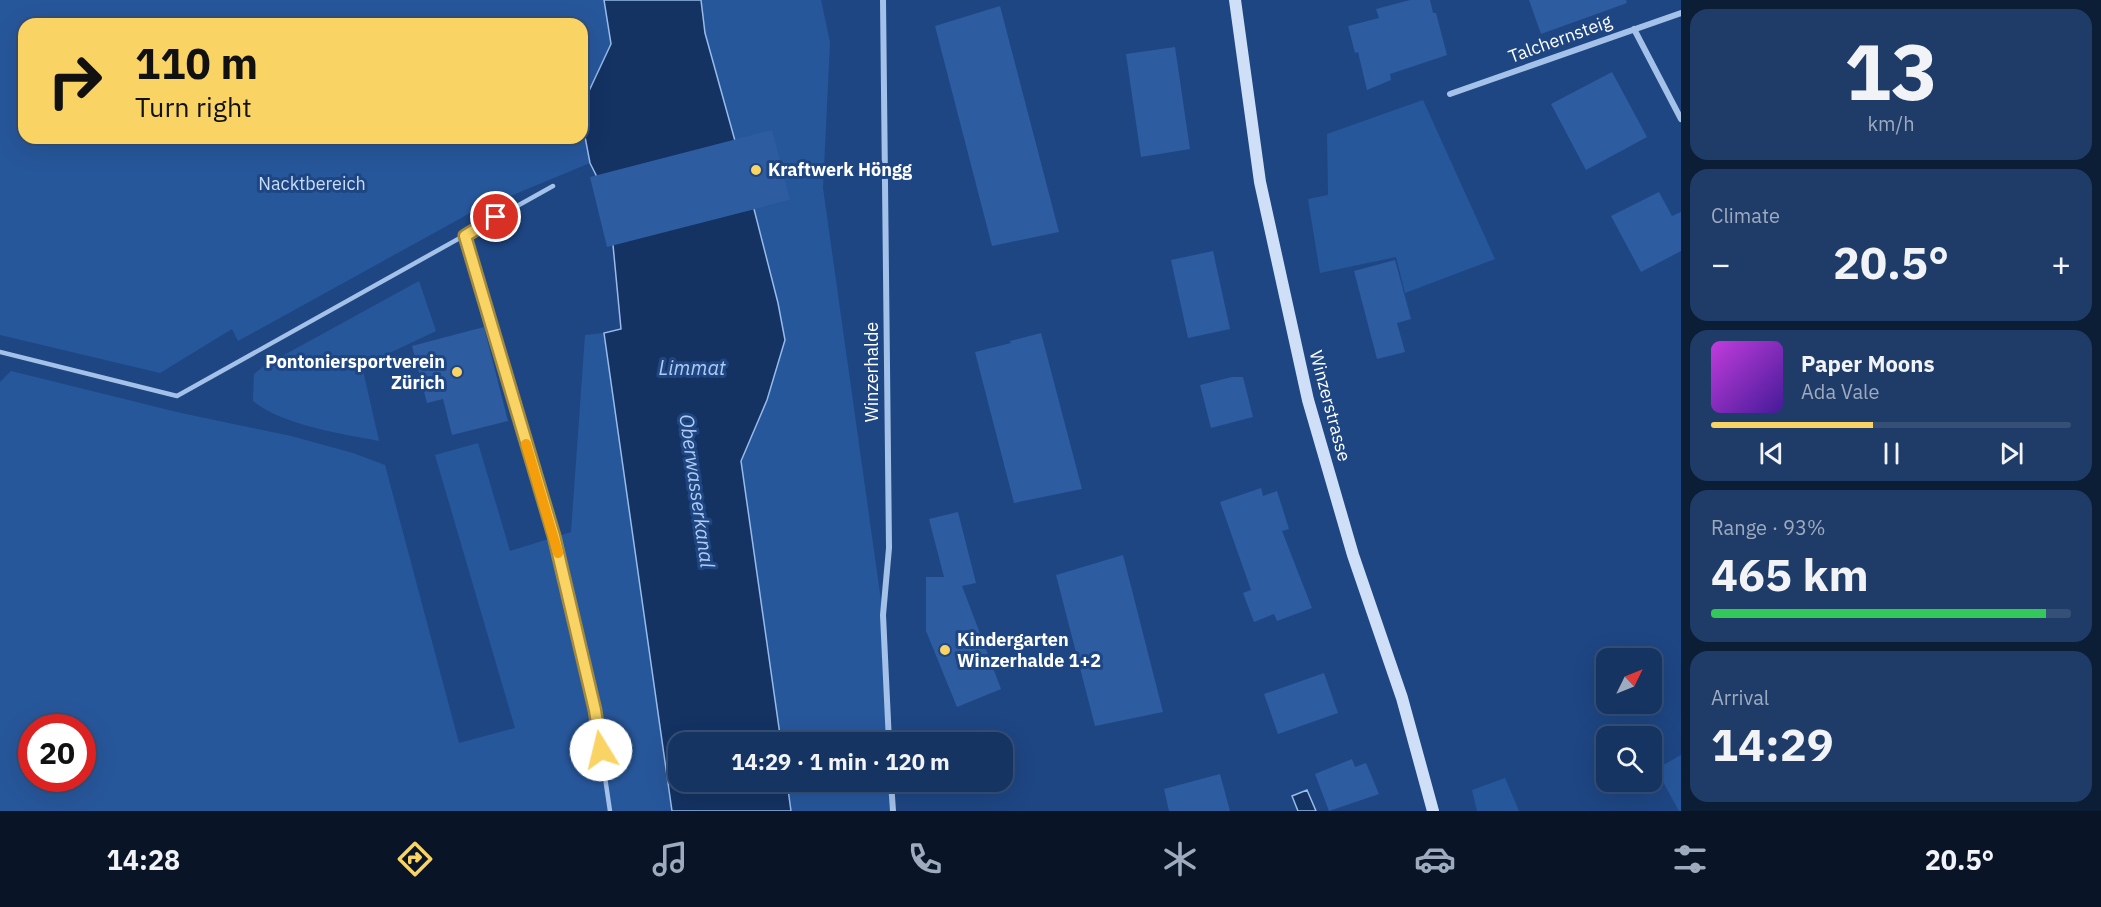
<!DOCTYPE html>
<html lang="en">
<head>
<meta charset="utf-8">
<style>
	:root { --surface:#163462; --page:#1f3c68; --text:#f1f3f6; --muted:#9eaabe; --line:#354f77; --accent:#f9d363 }
	body { margin:0; font-family:"IBM Plex Sans",sans-serif; background:var(--page); color:var(--text); height:100vh; display:flex; flex-direction:column; font-size:22px; white-space:nowrap }
	* { box-sizing:border-box; margin:0 }
	p { font-size:20px; color:var(--muted) }
	.icon { flex:none; width:33px; height:33px; fill:none; stroke:currentColor; stroke-width:2; stroke-linecap:round; stroke-linejoin:round }
	.map { position:relative; flex:1; overflow:hidden }
	.drawer { display:flex; flex-direction:column; gap:9px; padding:9px; background:#0c1d36; width:420px }
	.drawer>* { flex:none }
	.banner { position:absolute; left:18px; top:18px; width:570px; height:126px; border-radius:18px; box-shadow:0 6px 24px #0002,0 0 0 2px var(--line); background:#f9d363; color:#111; overflow:hidden }
	.needle { width:39px; rotate:47deg }
	.fabs { position:absolute; left:1596px; top:648px; display:grid; gap:12px }
	.fabs a { display:grid; place-items:center; width:66px; height:66px; border-radius:12px; background:var(--surface); box-shadow:0 6px 24px #0002,0 0 0 2px var(--line); font-size:30px }
	.speed { position:absolute; left:18px; top:714px; display:flex; gap:12px; font-size:30px; font-weight:700; text-align:center }
	.speed>* { display:grid; place-content:center; width:78px; height:78px; border-radius:50%; background:var(--surface); box-shadow:0 6px 24px #0002,0 0 0 2px var(--line); line-height:1 }
	.speed .limit { border:9px solid #d22; background:#fff; color:#111 }
	.pin { position:absolute; display:grid; place-items:center; width:51px; height:51px; color:#fff; margin:-26px; border:3px solid #fff; border-radius:50%; box-shadow:0 2px 6px #0007 }
	.me { position:absolute; width:66px; margin:-33px; rotate:351deg; stroke-linejoin:round; filter:drop-shadow(0 0 4px #0008) }
	.turn { display:flex; align-items:center; gap:21px; height:126px; padding:0 18px; font-size:27px }
	.turn .icon { width:78px; height:78px; stroke-width:2.5 }
	.turn b { display:block; font-size:42px; line-height:51px }
	.big { font-size:45px; font-weight:800; line-height:1.1 }
	.drawer .tile { flex:1; display:flex; flex-direction:column; justify-content:center; gap:9px; min-width:0; padding:0 21px; border-radius:18px; background:var(--page) }
	.drawer .dial { align-items:center; gap:0 }
	.dial b { font-size:78px; line-height:1 }
	.song { display:flex; align-items:center; gap:18px }
	.cover { width:72px; height:72px; border-radius:9px; background:linear-gradient(135deg,hsl(290 70% 55%),hsl(260 70% 35%)) }
	.played { height:6px; border-radius:3px; background:linear-gradient(90deg,var(--accent) 45%,var(--line) 45%) }
	.keys { display:flex; justify-content:space-around; direction:ltr }
	.heat { display:flex; justify-content:space-between; align-items:center; font-size:33px; direction:ltr }
	.charge { height:9px; border-radius:4px; background:linear-gradient(90deg,#34c759 93%,var(--line) 0) }
	.trip { position:absolute; left:668px; top:732px; width:345px; height:60px; border-radius:18px; background:var(--surface); box-shadow:0 6px 24px #0002,0 0 0 2px var(--line); font-weight:800; line-height:60px; text-align:center }
	.tab-bar { display:flex; height:96px; justify-content:space-around; align-items:center; background:#091527; color:var(--muted) }
	.tab-bar .icon { width:42px; height:42px }
	.tab-bar .current { color:var(--accent) }
	.tab-bar b { font-size:27px; color:var(--text) }
	main { display:flex; flex:1; min-height:0 }
	.map>svg:first-child { display:block }
	.green { fill:#27579b; fill-rule:evenodd }
	.water { fill:#143262; stroke:#97bbeb; stroke-width:1.5 }
	.building { fill:#2d5ca1 }
	.lines { fill:none; stroke-linecap:round; stroke-linejoin:round }
	.service { stroke:#a4c1e9; stroke-width:4.5 }
	.minor { stroke:#a4c1e9; stroke-width:6 }
	.secondary { stroke:#cfdff7; stroke-width:12 }
	.route-casing { stroke:#a28940; stroke-width:15 }
	.route { stroke:#f9d363; stroke-width:10 }
	.slow { stroke:#f59e0b; stroke-width:10 }
	.poi-dot { fill:#f9d363; stroke:#1e4683; stroke-width:2 }
	.labels { text-anchor:middle; stroke-width:6; stroke-linejoin:round; paint-order:stroke }
	.street-label { font-size:18px; fill:#fff; stroke:#1e4683 }
	.poi-label { font-size:18px; font-weight:bold; fill:#fff; stroke:#1e4683; text-anchor:start }
	.park-label { font-size:18px; fill:#c9dcf7; stroke:#1e4683 }
	.water-label { font-size:20px; font-style:italic; fill:#b0cbf1; stroke:#1e4683 }
</style>
</head>
<body>
<main>
<div class="map">
<svg width="1681" height="811" viewBox="0 0 1681 811">
	<rect width="100%" height="100%" fill="#1e4683"/>
	<path class="green" d="M0,0H604L611,44L582,106V24H24V138H582V121L590,163L472,212L238,341L232,329L160,373L0,335Z
		M701,0H821L830,42L823,188L883,615L889,742H781L741,461L767,400L785,340L778,303L754,209L790,200L735,139L705,33Z
		M1423,100L1495,259L1405,293L1396,257L1320,273L1308,199L1328,195L1327,134Z
		M419,281L436,331L362,366L379,441C343,434 281,425 253,401L254,374L264,366Z
		M604,333L672,811H0V382L11,371L181,413L291,436L353,453L385,465L459,743L515,728L435,455L478,443L510,551L571,532L585,335ZM32,728H82V778H32Z
		M1681,755V811H1679L1656,769Z
		M1505,778L1519,811H1477L1472,790Z
		M787,782H891L893,811H791Z"/>
	<path class="water" d="M604,0H701L705,33L754,209L778,303L785,340L767,400L741,461L781,742H678V782H787L791,811H672L604,333L621,329L613,245L596,175L590,163L582,121V106L611,44Z
		M1307,790L1316,811H1298L1292,796Z"/>
	<path class="building" d="M1410,0H1430L1433,13H1436L1447,55L1390,74L1391,80L1367,90L1358,52L1355,53L1348,26L1379,18L1376,9Z
		M1529,0H1626L1627,3L1541,34Z
		M1000,6L1059,232L992,246L935,26Z
		M1175,47L1190,149L1141,157L1126,54Z
		M1612,72L1647,137L1586,170L1551,104Z
		M772,130L790,200L607,247L590,177Z
		M1659,192L1672,216L1681,212V251L1641,272L1611,216Z
		M1213,251L1230,329L1188,338L1171,260Z
		M1395,260L1411,319L1397,323L1405,352L1377,359L1354,271Z
		M484,327L508,421L452,435L443,399L427,403L412,346Z
		M1041,333L1082,489L1014,503L975,352L1011,343L1010,341Z
		M1232,377H1243L1253,417L1211,428L1200,385Z
		M1261,488L1263,496L1277,491L1289,529L1282,531L1312,608L1277,621L1274,614L1254,622L1243,593L1251,590L1220,502Z
		M958,512L976,583L962,586L1001,689L957,707L926,631V577H944L929,519Z
		M1123,555L1163,712L1095,726L1056,575Z
		M1324,673L1338,713L1278,734L1264,694Z
		M1352,759L1355,767L1366,763L1379,794L1329,811L1315,774Z
		M1220,774L1230,811H1169L1164,789Z"/>
	<g class="lines">
		<path class="service" d="M465,236L554,536L595,710L610,811
			M0,352L177,396L553,186"/>
		<path class="minor" d="M883,0L889,548L883,615L889,742
			M1634,29L1681,119
			M1450,94L1681,13
			M891,782L893,811"/>
		<path class="secondary" d="M1235,0L1260,182L1308,400L1353,555L1402,698L1433,811"/>
	</g>
	<g class="lines">
		<g class="route-casing">
			<path id="route" d="M496,217L465,236L554,536L595,710L601,750"/>
		</g>
		<use href="#route" class="route"/>
		<path class="slow" d="M526,444L558,553"/>
	</g>
	<g class="poi-dot">
		<circle cx="756" cy="170" r="6"/>
		<circle cx="457" cy="372" r="6"/>
		<circle cx="945" cy="650" r="6"/>
	</g>
	<g class="labels">
		<g class="street-label">
			<text transform="translate(1560 39) rotate(-20)" y="6">Talchernsteig</text>
			<text transform="translate(872 372) rotate(-90)" y="6">Winzerhalde</text>
			<text transform="translate(1330 406) rotate(75)" y="6">Winzerstrasse</text>
		</g>
		<g class="poi-label">
			<text x="768" y="176">Kraftwerk Höngg</text>
			<text x="445" y="368" text-anchor="end">Pontoniersportverein<tspan x="445" dy="21">Zürich</tspan></text>
			<text x="957" y="646">Kindergarten<tspan x="957" dy="21">Winzerhalde 1+2</tspan></text>
		</g>
		<g class="park-label">
			<text x="312" y="190">Nacktbereich</text>
		</g>
		<g class="water-label">
			<text x="692" y="375">Limmat</text>
			<text transform="translate(697 491) rotate(82)" y="7">Oberwasserkanal</text>
		</g>
	</g>
</svg>
<div class="fabs">
<a><svg class="needle" viewBox="-14 -14 28 28"><path d="M0-13l5 13h-10z" fill="#e53935"/><path d="M0 13l5-13h-10z" fill="#9eaabe"/></svg></a>
<a><svg class="icon" aria-label="search" viewBox="0 0 24 24"><circle cx="10" cy="10" r="6"/><path d="M15 15l6 6"/></svg></a>
</div>
<div class="speed"><div class="limit">20</div></div>
<div class="pin" style="left:496px;top:217px;background:#d93025"><svg class="icon" aria-label="arrive" viewBox="0 0 24 24"><path d="M6 21V4h12l-3 4 3 4H6"/></svg></div>
<svg class="me" style="left:601px;top:750px" viewBox="-20 -20 40 40"><circle r="19" fill="#fff"/><path d="M0-13L10 11 0 6-10 11z" fill="#f9d363"/></svg>
<div class="trip">14:29 · 1 min · 120 m</div>
<div class="banner">
<div class="turn"><svg class="icon" aria-label="right" viewBox="0 0 24 24"><path d="M7 20v-9h11M14 6l5 5-5 5"/></svg><div><b>110 m</b>Turn right</div></div>
</div>
</div>
<section class="drawer">
<div class="tile dial"><b>13</b><p>km/h</p></div>
<div class="tile"><p>Climate</p>
<div class="heat"><a>−</a><b class="big">20.5°</b><a>+</a></div>
</div>
<div class="tile">
<div class="song"><i class="cover"></i><div><b>Paper Moons</b><p>Ada Vale</p></div></div>
<div class="played"></div>
<div class="keys"><svg class="icon" aria-label="previous" viewBox="0 0 24 24"><path d="M18 5L8 12l10 7zM5 5v14"/></svg><svg class="icon" aria-label="pause" viewBox="0 0 24 24"><path d="M8 5v14M16 5v14"/></svg><svg class="icon" aria-label="next" viewBox="0 0 24 24"><path d="M6 5l10 7-10 7zM19 5v14"/></svg></div>
</div>
<div class="tile"><p>Range · 93%</p><b class="big">465 km</b><div class="charge"></div></div>
<div class="tile"><p>Arrival</p><b class="big">14:29</b></div>
</section>
</main>
<nav class="tab-bar">
<b>14:28</b>
<svg class="icon current" aria-label="directions" viewBox="0 0 24 24"><path d="M12 3l9 9-9 9-9-9zM9 14v-3h6M13 9l2 2-2 2"/></svg>
<svg class="icon" aria-label="music" viewBox="0 0 24 24"><path d="M9 18V5l10-2v13"/><circle cx="6" cy="18" r="3"/><circle cx="16" cy="16" r="3"/></svg>
<svg class="icon" aria-label="phone" viewBox="0 0 24 24"><path d="M5 4h4l2 5-3 2q2 4 5 5l2-3 5 2v4C11 20 4 13 5 4z"/></svg>
<svg class="icon" aria-label="climate" viewBox="0 0 24 24"><path d="M12 3v18M4 7l16 10M4 17L20 7"/></svg>
<svg class="icon" aria-label="car" viewBox="0 0 24 24"><path d="M5 17H2v-5l4-1 3-4h7l3 4 3 1v5h-3M9 17h6M6 11h13"/><circle cx="7" cy="17" r="2"/><circle cx="17" cy="17" r="2"/></svg>
<svg class="icon" aria-label="filters" viewBox="0 0 24 24"><path d="M4 7h16M4 17h16"/><circle cx="9" cy="7" r="2"/><circle cx="15" cy="17" r="2"/></svg>
<b>20.5°</b>
</nav>
</body>
</html>
